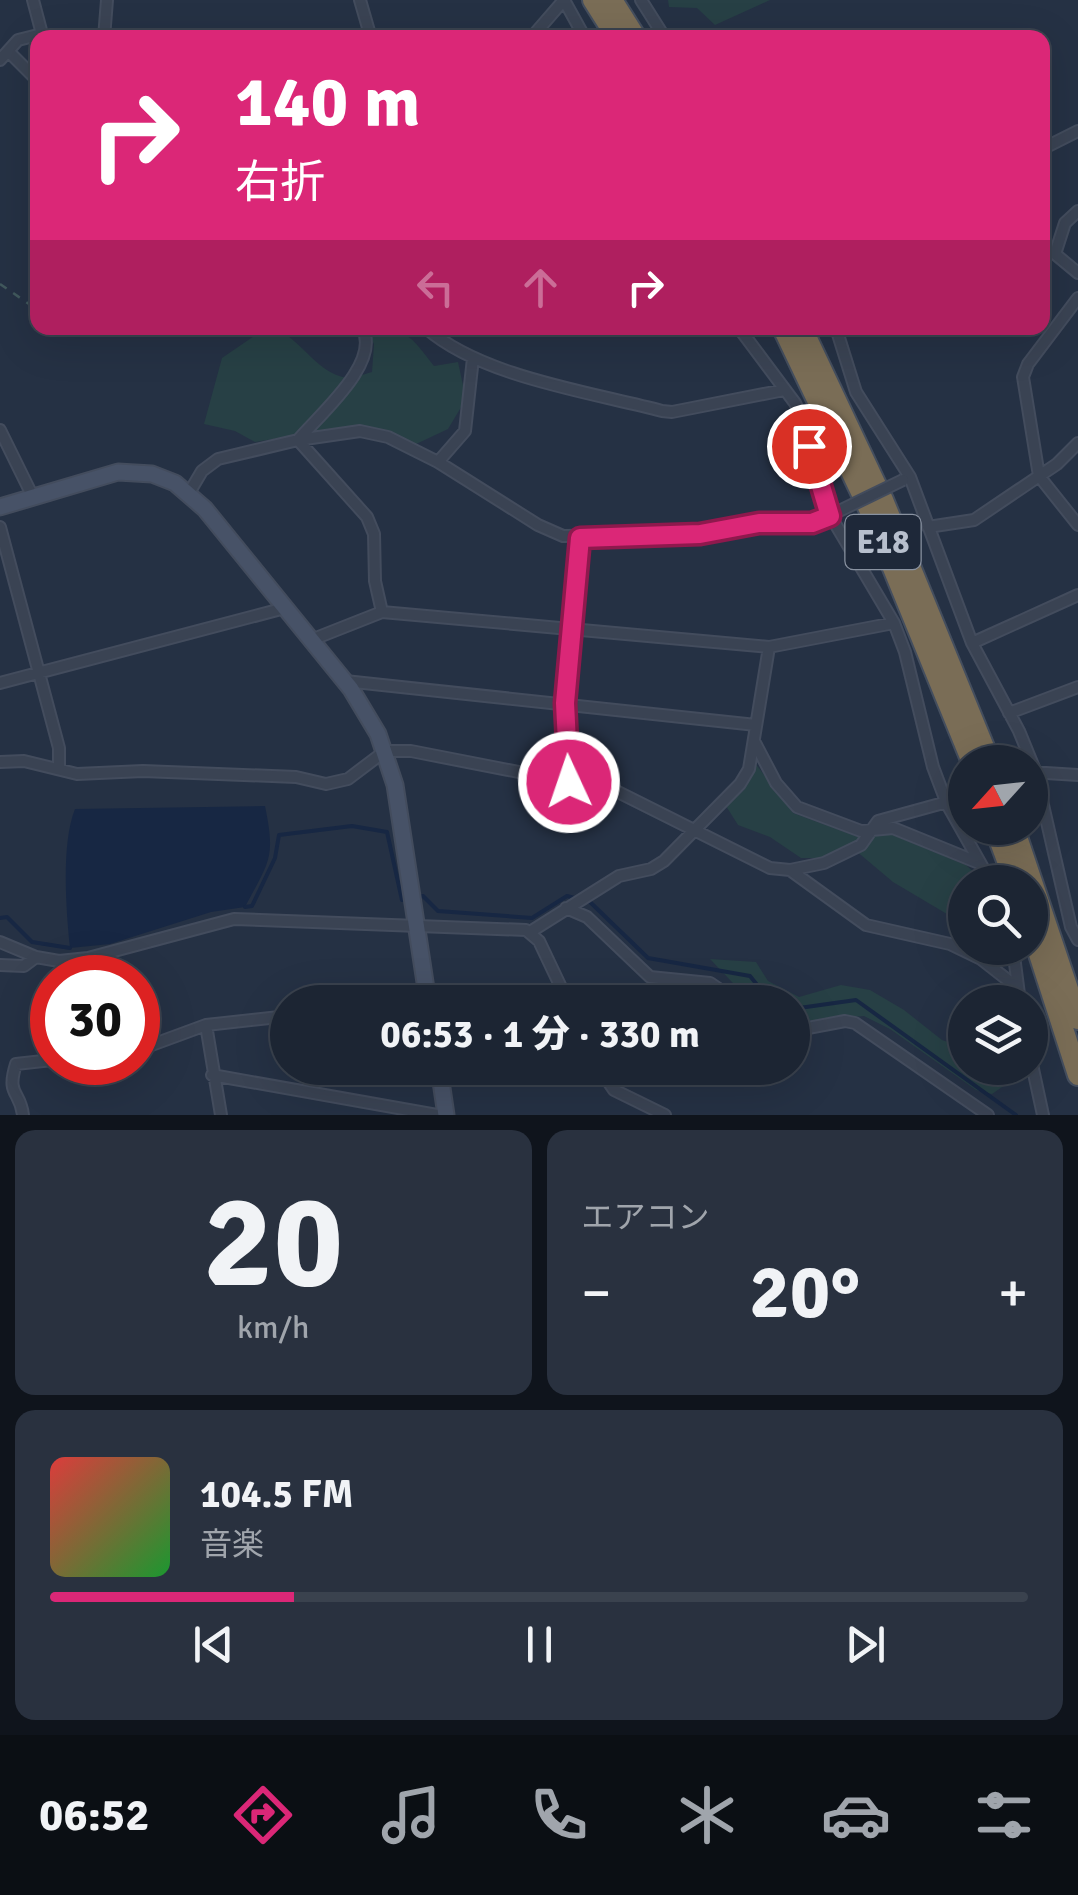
<!DOCTYPE html>
<html lang="ja">
<head>
<meta charset="utf-8">
<style>
	:root { --surface:#1c2533; --page:#29313f; --text:#f1f3f6; --muted:#a0a5ac; --line:#3a424e; --accent:#db2777 }
	body { margin:0; font-family:Signika,"Noto Sans JP",sans-serif; background:var(--page); color:var(--text); height:100vh; display:flex; flex-direction:column; font-size:38px; white-space:nowrap }
	* { box-sizing:border-box; margin:0 }
	p { font-size:32px; color:var(--muted) }
	.icon { flex:none; width:55px; height:55px; fill:none; stroke:currentColor; stroke-width:2; stroke-linecap:round; stroke-linejoin:round }
	.map { position:relative; height:1115px; overflow:hidden }
	.details { display:flex; flex-direction:column; gap:15px; padding:15px; background:#0f141c; flex:1 }
	.details>* { flex:none }
	.banner { position:absolute; left:30px; top:30px; width:1020px; height:305px; border-radius:20px; box-shadow:0 10px 40px #0002,0 0 0 2px var(--line); background:#db2777; color:#fff; overflow:hidden }
	.needle { width:65px; rotate:243deg }
	.fabs { position:absolute; left:948px; top:745px; display:grid; gap:20px }
	.fabs a { display:grid; place-items:center; width:100px; height:100px; border-radius:50%; background:var(--surface); box-shadow:0 10px 40px #0002,0 0 0 2px var(--line); font-size:50px }
	.speed { position:absolute; left:30px; top:955px; display:flex; gap:20px; font-size:50px; font-weight:700; text-align:center }
	.speed>* { display:grid; place-content:center; width:130px; height:130px; border-radius:50%; background:var(--surface); box-shadow:0 10px 40px #0002,0 0 0 2px var(--line); line-height:1 }
	.speed .limit { border:15px solid #d22; background:#fff; color:#111 }
	.pin { position:absolute; display:grid; place-items:center; width:85px; height:85px; color:#fff; margin:-42px; border:5px solid #fff; border-radius:50%; box-shadow:0 2px 10px #0007 }
	.me { position:absolute; width:110px; margin:-55px; rotate:357deg; stroke-linejoin:round; filter:drop-shadow(0 0 8px #0008) }
	.turn { display:flex; align-items:center; gap:35px; height:210px; padding:0 40px; font-size:45px }
	.turn .icon { width:130px; height:130px; stroke-width:2.5 }
	.turn b { display:block; font-size:70px; line-height:85px }
	.lanes { display:flex; align-items:center; height:95px; padding:0 40px; background:#0003; justify-content:center; gap:50px; direction:ltr }
	.lanes .off { opacity:.35 }
	.big { font-size:75px; font-weight:800; line-height:1.1 }
	.details .card { flex:1; display:flex; flex-direction:column; justify-content:center; gap:15px; min-width:0; padding:0 35px; border-radius:20px; background:var(--page) }
	.details .dial { align-items:center; gap:0 }
	.dial b { font-size:130px; line-height:1 }
	.song { display:flex; align-items:center; gap:30px }
	.cover { width:120px; height:120px; border-radius:15px; background:linear-gradient(135deg,hsl(0 70% 55%),hsl(130 70% 35%)) }
	.played { height:10px; border-radius:5px; background:linear-gradient(90deg,var(--accent) 25%,var(--line) 25%) }
	.keys { display:flex; justify-content:space-around; direction:ltr }
	.heat { display:flex; justify-content:space-between; align-items:center; font-size:55px; direction:ltr }
	.details .tiles { flex:1; display:grid; gap:15px; grid-template-columns:1fr 1fr }
	.card:last-child { grid-column:span 2 }
	.trip { position:absolute; left:270px; top:985px; width:540px; height:100px; border-radius:50px; background:var(--surface); box-shadow:0 10px 40px #0002,0 0 0 2px var(--line); font-weight:800; line-height:100px; text-align:center }
	.tabs { display:flex; height:160px; justify-content:space-around; align-items:center; background:#0b0f14; color:var(--muted) }
	.tabs .icon { width:70px; height:70px }
	.tabs .on { color:var(--accent) }
	.tabs b { font-size:45px; color:var(--text) }
	.map>svg:first-child { display:block }
	.green { fill:#274045 }
	.water { fill:#172743 }
	.lines { fill:none; stroke-linecap:round; stroke-linejoin:round }
	.stream { stroke:#172743; stroke-width:4 }
	.street-casing { stroke:#434c5d; stroke-width:14 }
	.secondary-casing { stroke:#434c5d; stroke-width:19 }
	.highway-casing { stroke:#444e5e; stroke-width:24 }
	.path { stroke:#41595d; stroke-width:2.5; stroke-dasharray:8 8; stroke-linecap:butt }
	.street { stroke:#3a4353; stroke-width:10 }
	.secondary { stroke:#475267; stroke-width:15 }
	.highway { stroke:#7a6d56; stroke-width:20 }
	.street-bridge-casing { stroke:#434c5d; stroke-width:14; stroke-linecap:butt }
	.street-bridge { stroke:#3a4353; stroke-width:10 }
	.route-casing { stroke:#8e194d; stroke-width:25 }
	.route { stroke:#db2777; stroke-width:18 }
	.labels { text-anchor:middle; stroke-width:10; stroke-linejoin:round; paint-order:stroke }
	.shield { fill:#1e2839; stroke:#8992a1; stroke-width:2.5 }
	.shield-label { font-size:32px; font-weight:bold; fill:#b7bfcd }
</style>
</head>
<body>
<div class="map">
<svg width="1078" height="1115" viewBox="0 0 1078 1115">
	<rect width="100%" height="100%" fill="#253144"/>
	<path class="green" d="M668,0H770L715,25L697,8L669,7Z
		M266,328C299,330 313,374 348,378C355,378 365,374 372,372L374,344L366,328C407,328 410,335 434,366L458,362L466,399L448,429L414,445L394,433L357,426L255,442L235,431L204,424L222,358Z
		M755,763L793,813L861,838L883,831L966,865L984,882H965V933L957,920L893,882L855,850L829,858H801L770,837L738,825L726,806L744,790Z
		M710,959L756,962L768,981L799,997L841,985L870,990L904,1010L942,1040L965,1048V1068H1020L1021,1074L992,1094L976,1090L890,1029L864,1016L793,1022L792,1002H751Z"/>
	<path class="water" d="M265,806C276,859 269,861 245,907L211,912L110,944L70,948C66,910 61,844 75,809Z"/>
	<g class="lines">
		<path class="stream" d="M417,897L423,896L438,911L532,918L567,896L590,902L648,958L750,976L771,1002
			M245,907L252,906L275,858L279,835L352,826L387,832L402,900L408,899
			M0,918L7,917L32,942L70,948
			M792,1009L856,1000L1016,1115"/>
		<g class="street-casing">
			<path id="street" d="M33,0L42,34
				M360,0L371,38
				M564,0L585,38
				M641,0L665,38
				M104,38L107,0
				M531,38L564,0
				M9,52L38,81
				M0,60L18,40L42,34L47,38
				M1042,149L1078,131
				M1078,211L1065,223L1055,254L1078,273
				M1078,298L1028,364L1023,377L1039,476L1078,525
				M362,328C382,362 320,414 298,440L367,517L374,534L375,581L382,612
				M426,328C482,377 590,392 662,411L672,412L784,390
				M739,328L795,403L801,416L830,515L894,623L905,652L933,767L947,804L991,882
				M836,328L856,392L910,477L972,643L1019,731L1035,770L1071,927L1078,940
				M0,430L33,497
				M438,462L465,431L473,358
				M189,493L202,471L218,459L298,440L360,431L388,437L438,462L538,525L563,536L700,534L759,523H812L835,513
				M0,527L59,748V769
				M928,527L974,520L1057,464L1078,443
				M311,640L382,612L769,647L894,623
				M972,643L1078,595
				M345,681L756,725
				M0,683L285,608
				M1009,713L1078,687
				M754,741L776,783L797,807L861,831L893,828L979,863
				M0,762L24,761L77,774L143,771L296,777L326,784L348,779L385,751H411L616,791L770,868L790,870L866,925L950,944L981,959L1018,988
				M1030,772L1078,775
				M569,782L565,703L581,538
				M790,870L824,863L861,845L878,821L965,797
				M566,908L587,917L650,977L710,983L738,1002
				M530,932L619,876L651,869L664,861L740,784L749,769L769,647
				M0,942L36,957L59,961L88,958L234,919L526,930L539,941L568,1002
				M1013,948L1020,1002
				M0,965L24,966L36,957
				M206,1025L221,1115
				M792,1031L845,1021L855,1023L988,1115
				M1030,1042L1041,1043
				M138,1050L206,1025L288,1016
				M1030,1055L1043,1115
				M599,1068L614,1090L665,1115
				M212,1075L437,1115
				M23,1115C20,1090 6,1096 16,1064L52,1060"/>
		</g>
		<g class="secondary-casing">
			<path id="secondary" d="M0,507L118,472L152,474L175,483L205,509L351,689L378,734L395,785L428,1002
				M439,1068L446,1115"/>
		</g>
		<g class="highway-casing">
			<path id="highway" d="M593,0L617,38
				M612,0L636,38
				M783,328L869,509L972,762
				M802,328L883,500L990,762
				M995,828L1015,882
				M1014,828L1078,1019
				M1030,926L1078,1075"/>
		</g>
		<path class="path" d="M0,284L29,304"/>
		<use href="#street" class="street"/>
		<use href="#secondary" class="secondary"/>
		<use href="#highway" class="highway"/>
		<g class="street-bridge-casing">
			<path id="street-bridge" d="M835,513L903,480"/>
		</g>
		<use href="#street-bridge" class="street-bridge"/>
	</g>
	<g class="lines">
		<g class="route-casing">
			<path id="route" d="M569,782L565,703L580,538L700,534L759,523H812L830,516L809,446"/>
		</g>
		<use href="#route" class="route"/>
	</g>
	<g class="labels">
		<rect class="shield" x="845.5" y="515" width="75" height="54" rx="8"/>
		<g class="shield-label">
			<text x="883" y="553">E18</text>
		</g>
	</g>
</svg>
<div class="fabs">
<a><svg class="needle" viewBox="-14 -14 28 28"><path d="M0-13l5 13h-10z" fill="#e53935"/><path d="M0 13l5-13h-10z" fill="#a0a5ac"/></svg></a>
<a><svg class="icon" aria-label="search" viewBox="0 0 24 24"><circle cx="10" cy="10" r="6"/><path d="M15 15l6 6"/></svg></a>
<a><svg class="icon" aria-label="layers" viewBox="0 0 24 24"><path d="M12 4l9 5-9 5-9-5zM3 14l9 5 9-5"/></svg></a>
</div>
<div class="speed"><div class="limit">30</div></div>
<div class="pin" style="left:809px;top:446px;background:#d93025"><svg class="icon" aria-label="arrive" viewBox="0 0 24 24"><path d="M6 21V4h12l-3 4 3 4H6"/></svg></div>
<svg class="me" style="left:569px;top:782px" viewBox="-20 -20 40 40"><circle r="17" fill="#db2777" stroke="#fff" stroke-width="3"/><path d="M0-11L8 9 0 5-8 9z" fill="#fff"/></svg>
<div class="trip">06:53 · 1 分 · 330 m</div>
<div class="banner">
<div class="turn"><svg class="icon" aria-label="right" viewBox="0 0 24 24"><path d="M7 20v-9h11M14 6l5 5-5 5"/></svg><div><b>140 m</b>右折</div></div>
<div class="lanes"><svg class="icon off" aria-label="left" viewBox="0 0 24 24"><path d="M17 20v-9H6M10 6l-5 5 5 5"/></svg><svg class="icon off" aria-label="ahead" viewBox="0 0 24 24"><path d="M12 20V5M6 11l6-6 6 6"/></svg><svg class="icon" aria-label="right" viewBox="0 0 24 24"><path d="M7 20v-9h11M14 6l5 5-5 5"/></svg></div>
</div>
</div>
<section class="details">
<div class="tiles">
<div class="card dial"><b>20</b><p>km/h</p></div>
<div class="card"><p>エアコン</p>
<div class="heat"><a>−</a><b class="big">20°</b><a>+</a></div>
</div>
<div class="card">
<div class="song"><i class="cover"></i><div><b>104.5 FM</b><p>音楽</p></div></div>
<div class="played"></div>
<div class="keys"><svg class="icon" aria-label="previous" viewBox="0 0 24 24"><path d="M18 5L8 12l10 7zM5 5v14"/></svg><svg class="icon" aria-label="pause" viewBox="0 0 24 24"><path d="M8 5v14M16 5v14"/></svg><svg class="icon" aria-label="next" viewBox="0 0 24 24"><path d="M6 5l10 7-10 7zM19 5v14"/></svg></div>
</div>
</div>
</section>
<nav class="tabs">
<b>06:52</b>
<svg class="icon on" aria-label="directions" viewBox="0 0 24 24"><path d="M12 3l9 9-9 9-9-9zM9 14v-3h6M13 9l2 2-2 2"/></svg>
<svg class="icon" aria-label="music" viewBox="0 0 24 24"><path d="M9 18V5l10-2v13"/><circle cx="6" cy="18" r="3"/><circle cx="16" cy="16" r="3"/></svg>
<svg class="icon" aria-label="phone" viewBox="0 0 24 24"><path d="M5 4h4l2 5-3 2q2 4 5 5l2-3 5 2v4C11 20 4 13 5 4z"/></svg>
<svg class="icon" aria-label="climate" viewBox="0 0 24 24"><path d="M12 3v18M4 7l16 10M4 17L20 7"/></svg>
<svg class="icon" aria-label="car" viewBox="0 0 24 24"><path d="M5 17H2v-5l4-1 3-4h7l3 4 3 1v5h-3M9 17h6M6 11h13"/><circle cx="7" cy="17" r="2"/><circle cx="17" cy="17" r="2"/></svg>
<svg class="icon" aria-label="filters" viewBox="0 0 24 24"><path d="M4 7h16M4 17h16"/><circle cx="9" cy="7" r="2"/><circle cx="15" cy="17" r="2"/></svg>
</nav>
</body>
</html>
